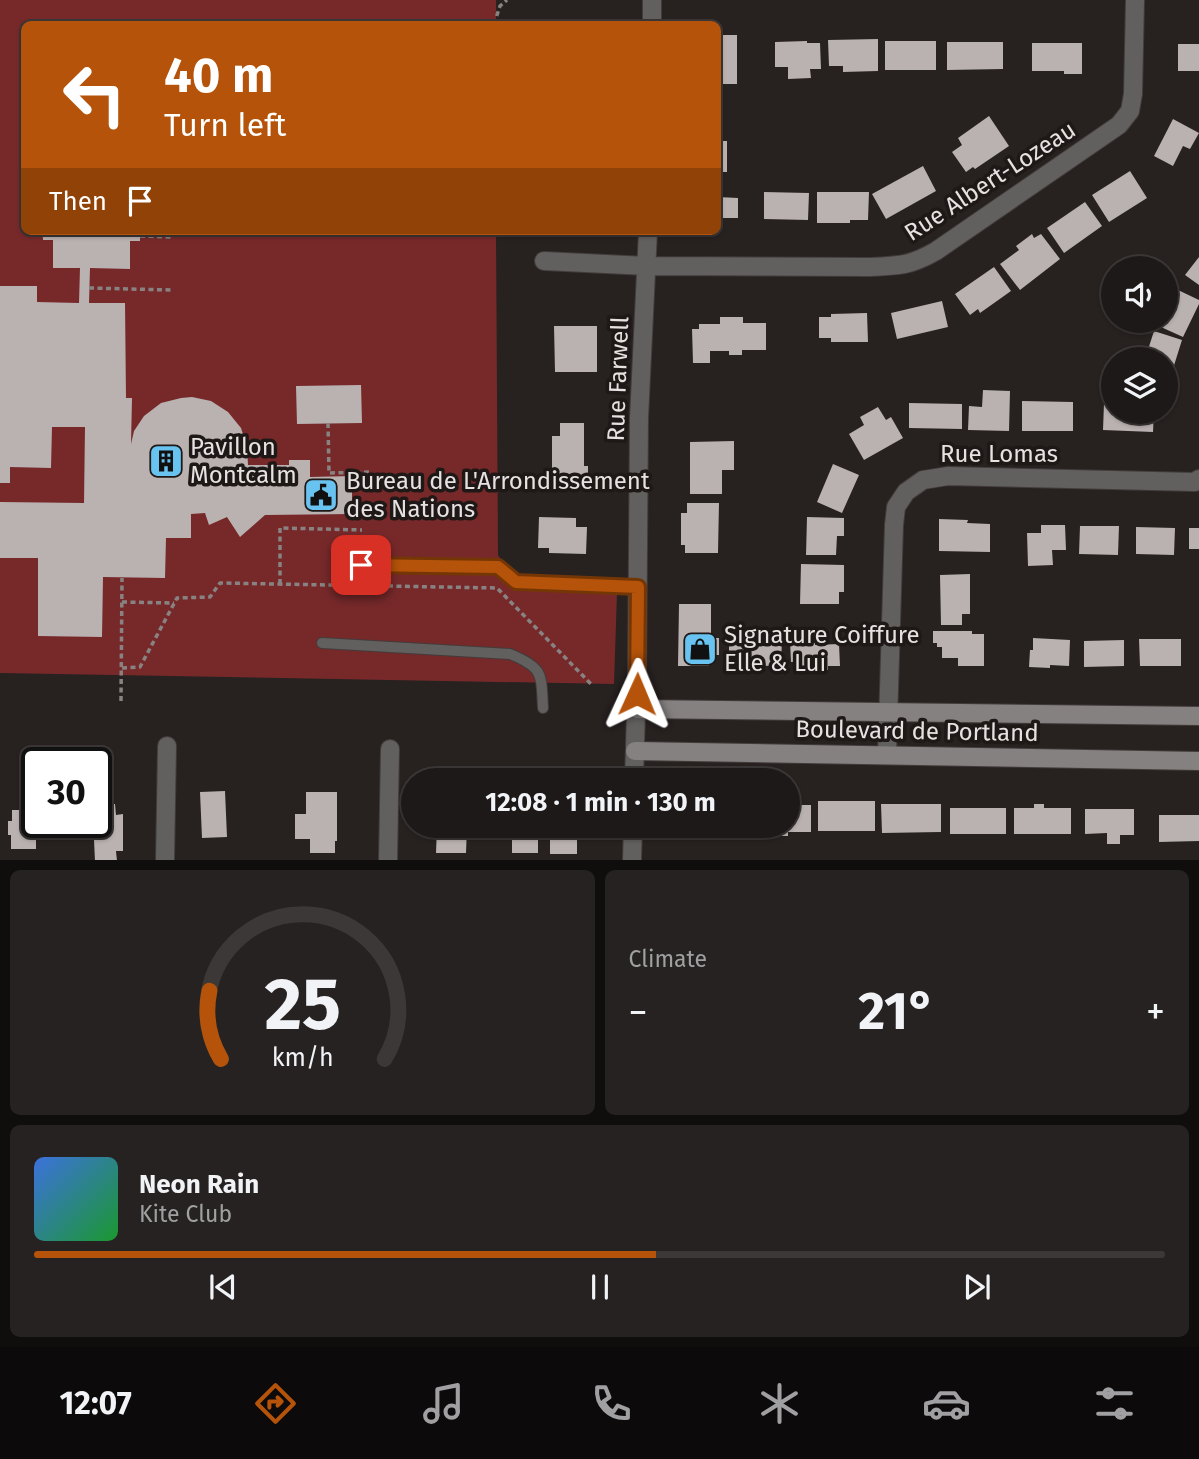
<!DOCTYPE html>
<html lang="en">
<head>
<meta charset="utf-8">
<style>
	:root { --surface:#1d1918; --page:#252221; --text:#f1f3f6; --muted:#a0a0a2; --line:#3b3837; --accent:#b45309 }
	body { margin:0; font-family:"Fira Sans",sans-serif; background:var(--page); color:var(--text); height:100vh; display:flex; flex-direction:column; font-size:26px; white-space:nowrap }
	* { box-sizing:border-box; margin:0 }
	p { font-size:23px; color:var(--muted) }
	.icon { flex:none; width:38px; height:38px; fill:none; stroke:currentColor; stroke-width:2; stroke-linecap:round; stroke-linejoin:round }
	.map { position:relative; height:860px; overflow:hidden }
	.panel { display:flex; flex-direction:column; gap:10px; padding:10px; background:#100e0d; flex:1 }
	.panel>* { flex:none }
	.guide { position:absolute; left:21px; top:21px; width:700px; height:214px; border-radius:10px; box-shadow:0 2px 5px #0004,0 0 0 2px var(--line); background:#b45309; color:#fff; overflow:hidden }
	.fabs { position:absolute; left:1101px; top:256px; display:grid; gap:14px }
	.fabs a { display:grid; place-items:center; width:77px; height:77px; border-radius:50%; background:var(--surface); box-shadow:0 2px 5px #0004,0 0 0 2px var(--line); font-size:35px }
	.speed { position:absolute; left:21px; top:747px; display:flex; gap:14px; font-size:35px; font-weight:700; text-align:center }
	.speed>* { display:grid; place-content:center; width:91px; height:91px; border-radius:50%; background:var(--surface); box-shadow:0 2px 5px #0004,0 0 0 2px var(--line); line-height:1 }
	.speed .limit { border:4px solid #111; border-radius:10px; background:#fff; color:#111 }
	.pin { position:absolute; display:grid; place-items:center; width:60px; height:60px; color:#fff; margin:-30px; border-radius:14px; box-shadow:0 4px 10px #0006 }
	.me { position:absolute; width:77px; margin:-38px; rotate:1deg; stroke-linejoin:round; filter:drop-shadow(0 0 5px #0008) }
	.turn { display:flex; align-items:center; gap:24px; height:147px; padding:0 28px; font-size:32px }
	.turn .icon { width:91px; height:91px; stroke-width:2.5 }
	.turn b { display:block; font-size:49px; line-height:60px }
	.then { display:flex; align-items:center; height:66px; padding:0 28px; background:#0003; gap:14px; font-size:26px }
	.big { font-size:52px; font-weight:700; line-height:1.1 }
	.panel .card { flex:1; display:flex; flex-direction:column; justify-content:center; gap:10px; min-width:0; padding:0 24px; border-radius:10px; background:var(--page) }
	.panel .dial { align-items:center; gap:0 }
	.dial svg { height:182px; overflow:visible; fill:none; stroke:var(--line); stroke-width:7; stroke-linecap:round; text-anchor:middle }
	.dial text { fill:var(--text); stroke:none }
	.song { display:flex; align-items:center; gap:21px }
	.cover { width:84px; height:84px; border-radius:10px; background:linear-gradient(135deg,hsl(220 70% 55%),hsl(130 70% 35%)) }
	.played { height:7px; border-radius:4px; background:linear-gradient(90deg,var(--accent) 55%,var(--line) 55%) }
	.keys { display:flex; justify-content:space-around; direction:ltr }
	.heat { display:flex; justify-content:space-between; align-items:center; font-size:38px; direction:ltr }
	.panel .tiles { flex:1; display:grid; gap:10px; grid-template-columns:1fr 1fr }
	.card:last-child { grid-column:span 2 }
	.trip { position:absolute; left:401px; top:768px; width:399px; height:70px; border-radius:35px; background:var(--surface); box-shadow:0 2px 5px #0004,0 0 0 2px var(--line); font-weight:700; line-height:70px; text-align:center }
	.tab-bar { display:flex; height:112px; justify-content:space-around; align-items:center; background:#0c0a0a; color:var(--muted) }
	.tab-bar .icon { width:49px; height:49px }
	.tab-bar .selected { color:var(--accent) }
	.tab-bar b { font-size:32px; color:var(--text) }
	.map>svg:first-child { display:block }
	.green { fill:#77292a }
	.building { fill:#bab1b1 }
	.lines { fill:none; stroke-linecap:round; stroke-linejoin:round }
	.lane-casing { stroke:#423c3b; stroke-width:12 }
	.street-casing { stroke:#423c3b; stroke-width:20 }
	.secondary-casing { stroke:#423c3b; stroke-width:20 }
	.path { stroke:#888382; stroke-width:3.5; stroke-dasharray:5 3.5; stroke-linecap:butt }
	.lane { stroke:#625f5f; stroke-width:10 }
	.street { stroke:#625f5f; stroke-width:18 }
	.secondary { stroke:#868181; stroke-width:18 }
	.route-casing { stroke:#753606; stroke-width:18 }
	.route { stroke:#b45309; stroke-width:12 }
	.labels { text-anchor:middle; stroke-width:7; stroke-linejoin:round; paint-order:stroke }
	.street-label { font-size:24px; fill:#e6e2e2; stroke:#1e1817 }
	.poi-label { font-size:24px; fill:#e6e2e2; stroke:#1e1817; text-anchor:start }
</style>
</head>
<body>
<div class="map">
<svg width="1199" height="861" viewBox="0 0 1199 861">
	<rect width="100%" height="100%" fill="#272120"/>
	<path class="green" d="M0,0H496V24H24V231H496L498,555L519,588L617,593L614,684L0,673Z"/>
	<path class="building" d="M718,35H737V84H718Z
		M878,39V71L843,72V66H829L828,40Z
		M807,41V43H820L821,69H810L811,78L788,79V67H775V42Z
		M885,41H936V70H885Z
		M947,42H1003V69L947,70Z
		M1032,43H1082V74H1064V71H1032Z
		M1178,44H1199V71H1178Z
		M989,116L1009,146L975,169L973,167L966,172L952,152L962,145L958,138Z
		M1173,119L1199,133L1190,149L1183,146L1173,166L1154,156Z
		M718,141H727V172H718Z
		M923,166L936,191L886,219L872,194Z
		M1130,171L1147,198L1109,222L1092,195Z
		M764,192L809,193L808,220L764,219Z
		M817,192H869L868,220H850V223H817Z
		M718,197L738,198V218H721V223H718Z
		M1085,202L1102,226L1064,253L1047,228Z
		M43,231H140V241H130V269L90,268L89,303H125L126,398H132L131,444L134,431L144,416L161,403L181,398L192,397L211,401L228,412L241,428L247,447L248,465H289V460H310V477L352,476V514L265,515L240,537L227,517L209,525L205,513L191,514V538H166L165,578L103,577L102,637L38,636V558H0V502L84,503L85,427H52L51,468L10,467V483H0V286H37V302L79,303L80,268H53V240H43Z
		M1032,234L1034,238L1041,234L1060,259L1020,290L1000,264L1019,250L1016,246Z
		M1199,257V285L1185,275Z
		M994,267L1011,291L980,313L978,309L970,315L955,294Z
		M1178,290L1199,300V304L1183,337L1152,323L1153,320H1166V296L1174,300Z
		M942,301L948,327L897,339L891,313Z
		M867,313L868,342H831V338H819V317H831V314Z
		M720,317H743V323H766V350H742V355H729V351H710V363H693L692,329H699V324H720Z
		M554,326H597V372H555Z
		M1154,331L1182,340L1166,391V359H1145Z
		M361,385L362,423L297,424L296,386Z
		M983,390L1010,391L1009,431L968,430L969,406L982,407Z
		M1022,401L1073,402V431H1022Z
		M909,403L962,404V429L909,428Z
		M1104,403H1113V411H1154L1153,432L1103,430Z
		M878,407L886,420L891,417L903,438L864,460L849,434L864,425L860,417Z
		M560,423H584V466H588V488H552V436H560Z
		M734,441V470H722V494H690V442Z
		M833,464L859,475L842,513L817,502Z
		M687,503H719L718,553H685V545H681V513H687Z
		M539,517L576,518V527H587L586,554L549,553V548H538Z
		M807,517L844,518V536H837L836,555H806Z
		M939,519L968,520L967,523L990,524V552L939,551Z
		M1041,525H1065L1066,550H1052L1053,565L1028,566L1027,533H1041Z
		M1080,526H1119L1118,555L1079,554Z
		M1136,527L1175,528L1174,555L1136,554Z
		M1189,528H1199V549H1189Z
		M801,564L844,565V592H839V604H800Z
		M970,574V614H962V625H941L940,575Z
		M679,604H711V638H719V655H709V666H678Z
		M933,631H972V634H984V666H958V658H942V647H937V643H933Z
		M729,638H782L781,666L729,665Z
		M1033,638L1070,640L1069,666L1050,665V668L1029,667L1030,650H1033Z
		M1139,639H1181V666H1140Z
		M1124,640V666L1084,667V641Z
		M790,641H815V645L839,644L840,666H828V670H812V667H796V662H791Z
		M225,791L227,837L202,838L200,792Z
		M306,792H337V841H335V853H310V839H295V814H306Z
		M818,801H875V831H818Z
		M96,804H115L116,815L123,814V851H116L117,861H95L94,840H80L79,822H96Z
		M881,804H941V832L882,833Z
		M1034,804H1044V808H1071V834H1014V808H1034Z
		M788,805H811V832H788V836H776V832H759V826H788Z
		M950,808H1006V834H950Z
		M1085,809H1134V835H1120V844H1107V833L1085,834Z
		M12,810H36V849H11V835H8V821H12Z
		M1159,815H1199V841L1159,842Z
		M437,826H467L466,853H436Z
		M550,826H577V854H550Z
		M684,826H734V831L685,834Z
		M512,835H538V853H512Z"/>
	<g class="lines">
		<g class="lane-casing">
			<path id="lane" d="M361,565L498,567L516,582L638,587
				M322,643L510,654C544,668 541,674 543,708"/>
		</g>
		<g class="street-casing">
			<path id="street" d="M652,24V0
				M544,261L647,266L868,267C898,266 910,266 936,251L1119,125L1130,111L1133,94L1135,0
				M887,755L894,525L896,507L906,492L923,480L948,476L1195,482L1199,479
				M634,780L637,678L639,418L648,231
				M165,861L167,746
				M388,861L390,749
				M632,861L633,826"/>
		</g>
		<g class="secondary-casing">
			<path id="secondary" d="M637,709L1199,716
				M635,751L1199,761"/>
		</g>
		<path class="path" d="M494,24L500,6L507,0
			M39,231V236H43
			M140,236L173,237
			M89,288L172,290
			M328,423L329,473L370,472L371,485
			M280,584V528L362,530
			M122,602L174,603
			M122,668L140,667L177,598L210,597L220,583L497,588L592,685
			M121,701L122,578"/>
		<use href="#lane" class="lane"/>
		<use href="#street" class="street"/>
		<use href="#secondary" class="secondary"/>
	</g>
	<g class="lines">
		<g class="route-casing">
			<path id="route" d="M361,565L498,567L516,582L638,587L637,694"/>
		</g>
		<use href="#route" class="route"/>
	</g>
	<defs>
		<g id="building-square" transform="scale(1.75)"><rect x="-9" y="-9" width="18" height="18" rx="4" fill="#69c3f1" stroke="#1e1817"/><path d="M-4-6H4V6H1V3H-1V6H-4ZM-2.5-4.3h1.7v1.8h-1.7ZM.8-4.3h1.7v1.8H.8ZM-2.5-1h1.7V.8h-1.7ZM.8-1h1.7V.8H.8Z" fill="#111"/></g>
		<g id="civic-square" transform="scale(1.75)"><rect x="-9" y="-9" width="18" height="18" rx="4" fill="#69c3f1" stroke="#1e1817"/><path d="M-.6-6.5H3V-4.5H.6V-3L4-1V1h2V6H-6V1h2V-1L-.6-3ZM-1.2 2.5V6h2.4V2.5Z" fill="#111"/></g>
		<g id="shop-square" transform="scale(1.75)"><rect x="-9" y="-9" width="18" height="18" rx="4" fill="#69c3f1" stroke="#1e1817"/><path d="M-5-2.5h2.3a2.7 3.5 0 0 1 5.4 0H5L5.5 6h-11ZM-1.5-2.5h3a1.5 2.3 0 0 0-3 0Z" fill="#111"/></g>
	</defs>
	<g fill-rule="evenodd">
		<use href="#building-square" x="166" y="461"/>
		<use href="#civic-square" x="321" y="495"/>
		<use href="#shop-square" x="700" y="649"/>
	</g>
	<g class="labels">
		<g class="street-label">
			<text transform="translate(990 181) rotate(-33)" y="8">Rue Albert-Lozeau</text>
			<text transform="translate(618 379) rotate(-88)" y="8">Rue Farwell</text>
			<text x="999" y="462">Rue Lomas</text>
			<text transform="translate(917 731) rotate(1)" y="8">Boulevard de Portland</text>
		</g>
		<g class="poi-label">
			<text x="190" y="455">Pavillon<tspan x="190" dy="28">Montcalm</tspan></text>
			<text x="346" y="489">Bureau de L'Arrondissement<tspan x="346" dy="28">des Nations</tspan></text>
			<text x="724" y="643">Signature Coiffure<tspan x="724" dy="28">Elle &amp; Lui</tspan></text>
		</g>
	</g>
</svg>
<div class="fabs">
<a><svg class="icon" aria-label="sound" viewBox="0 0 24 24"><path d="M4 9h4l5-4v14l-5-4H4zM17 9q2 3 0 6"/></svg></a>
<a><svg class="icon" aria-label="layers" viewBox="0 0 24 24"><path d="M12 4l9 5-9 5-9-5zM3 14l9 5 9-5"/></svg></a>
</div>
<div class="speed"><div class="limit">30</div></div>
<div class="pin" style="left:361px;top:565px;background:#d93025"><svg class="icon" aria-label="arrive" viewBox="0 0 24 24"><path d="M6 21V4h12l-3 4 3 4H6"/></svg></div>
<svg class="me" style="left:637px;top:694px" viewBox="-20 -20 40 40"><path d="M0-17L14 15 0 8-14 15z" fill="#b45309" stroke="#fff" stroke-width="4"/></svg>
<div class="trip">12:08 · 1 min · 130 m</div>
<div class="guide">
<div class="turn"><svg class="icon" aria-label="left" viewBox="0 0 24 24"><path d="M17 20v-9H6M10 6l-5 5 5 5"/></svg><div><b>40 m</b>Turn left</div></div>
<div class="then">Then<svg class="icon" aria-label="arrive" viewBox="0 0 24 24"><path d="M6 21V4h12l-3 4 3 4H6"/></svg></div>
</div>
</div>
<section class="panel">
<div class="tiles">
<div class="card dial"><svg viewBox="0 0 100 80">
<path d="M14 69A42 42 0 1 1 86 69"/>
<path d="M14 69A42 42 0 0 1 9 39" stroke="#b45309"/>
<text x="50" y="56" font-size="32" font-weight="700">25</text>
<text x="50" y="72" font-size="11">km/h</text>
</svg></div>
<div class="card"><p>Climate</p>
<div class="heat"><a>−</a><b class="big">21°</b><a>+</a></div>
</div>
<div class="card">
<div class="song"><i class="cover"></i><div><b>Neon Rain</b><p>Kite Club</p></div></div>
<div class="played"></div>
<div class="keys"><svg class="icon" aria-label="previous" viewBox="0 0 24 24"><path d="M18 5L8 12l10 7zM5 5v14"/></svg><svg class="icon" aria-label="pause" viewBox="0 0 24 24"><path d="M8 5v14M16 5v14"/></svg><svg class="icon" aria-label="next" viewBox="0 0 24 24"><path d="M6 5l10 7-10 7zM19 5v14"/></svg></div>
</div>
</div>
</section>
<nav class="tab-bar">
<b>12:07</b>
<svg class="icon selected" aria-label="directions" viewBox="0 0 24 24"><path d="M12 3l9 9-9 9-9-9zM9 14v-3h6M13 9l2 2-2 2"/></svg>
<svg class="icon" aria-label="music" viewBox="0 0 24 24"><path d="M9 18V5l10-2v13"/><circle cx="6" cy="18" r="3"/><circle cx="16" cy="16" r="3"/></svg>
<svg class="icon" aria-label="phone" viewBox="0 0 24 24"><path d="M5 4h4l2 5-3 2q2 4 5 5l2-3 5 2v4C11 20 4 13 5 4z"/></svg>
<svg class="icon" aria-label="climate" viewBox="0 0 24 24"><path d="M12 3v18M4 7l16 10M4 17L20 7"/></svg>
<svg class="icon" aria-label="car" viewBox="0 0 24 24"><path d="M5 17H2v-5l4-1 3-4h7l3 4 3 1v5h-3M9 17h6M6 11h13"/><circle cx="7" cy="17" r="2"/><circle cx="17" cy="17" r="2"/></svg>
<svg class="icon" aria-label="filters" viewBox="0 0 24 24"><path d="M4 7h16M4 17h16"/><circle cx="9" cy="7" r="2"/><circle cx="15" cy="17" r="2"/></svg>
</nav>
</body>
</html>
